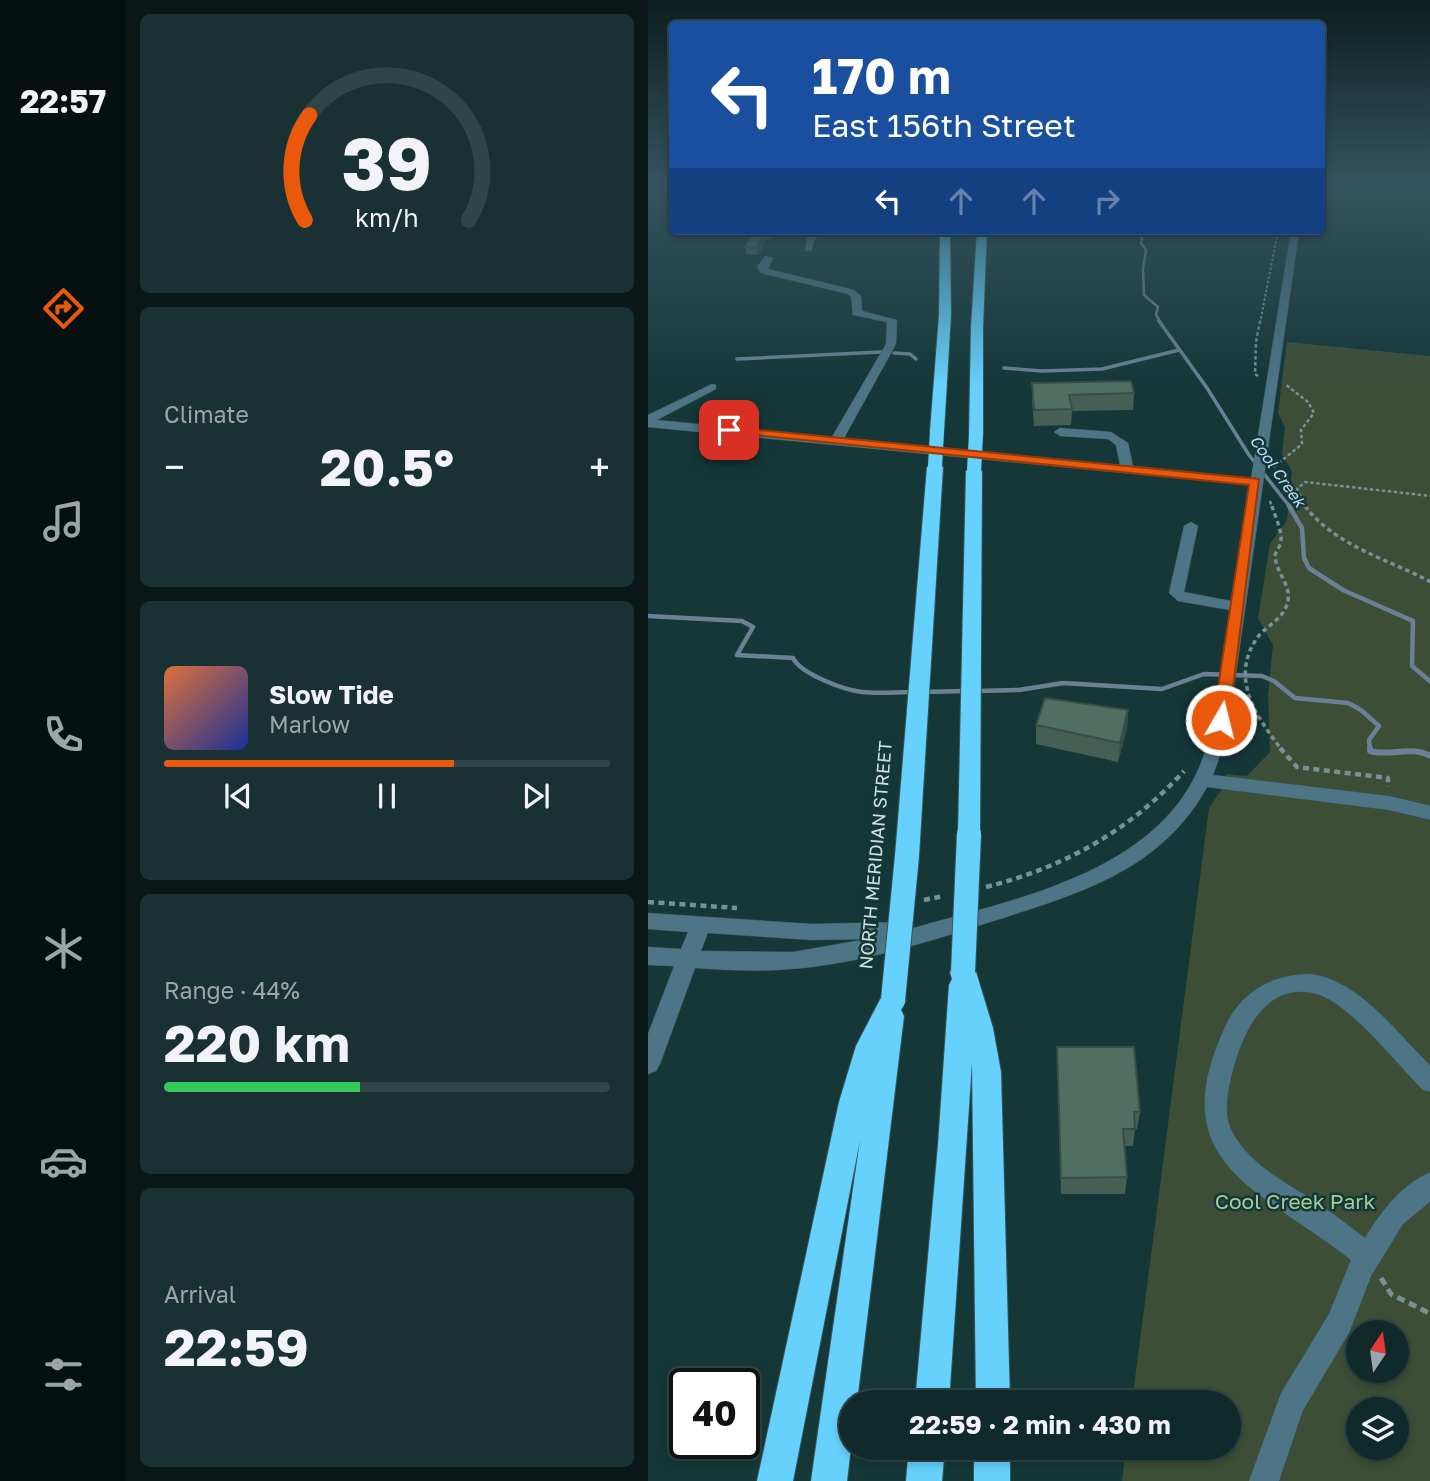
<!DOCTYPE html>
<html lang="en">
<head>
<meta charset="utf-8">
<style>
	:root { --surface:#10292a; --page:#193132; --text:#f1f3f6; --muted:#9ca6a8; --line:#304547; --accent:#ea580c }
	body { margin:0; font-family:"Golos Text",sans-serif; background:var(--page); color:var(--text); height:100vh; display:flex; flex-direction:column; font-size:26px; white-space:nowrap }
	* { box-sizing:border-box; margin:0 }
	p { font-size:23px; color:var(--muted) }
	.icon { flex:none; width:38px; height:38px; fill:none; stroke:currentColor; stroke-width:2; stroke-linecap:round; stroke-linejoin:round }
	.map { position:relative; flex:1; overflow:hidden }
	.sheet { display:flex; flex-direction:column; gap:14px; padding:14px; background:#091717; width:522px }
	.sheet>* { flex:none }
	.banner { position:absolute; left:21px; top:21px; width:656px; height:214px; border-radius:7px; box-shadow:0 4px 10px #0003,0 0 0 2px var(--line); background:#1a4fa0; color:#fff; overflow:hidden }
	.needle { width:46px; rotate:13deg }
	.controls { position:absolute; left:698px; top:1320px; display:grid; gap:14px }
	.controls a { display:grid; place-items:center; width:63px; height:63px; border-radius:50%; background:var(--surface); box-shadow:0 4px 10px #0003,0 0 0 2px var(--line); font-size:35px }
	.speed { position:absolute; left:21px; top:1368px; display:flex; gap:14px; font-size:35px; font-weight:700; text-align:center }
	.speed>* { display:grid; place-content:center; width:91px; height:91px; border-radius:50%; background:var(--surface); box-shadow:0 4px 10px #0003,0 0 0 2px var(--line); line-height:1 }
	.speed .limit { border:4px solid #111; border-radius:10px; background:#fff; color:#111 }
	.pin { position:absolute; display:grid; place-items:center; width:60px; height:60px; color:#fff; margin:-30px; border-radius:14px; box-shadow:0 4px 10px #0006 }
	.me { position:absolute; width:77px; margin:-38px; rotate:8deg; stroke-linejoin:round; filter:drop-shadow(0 0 5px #0008) }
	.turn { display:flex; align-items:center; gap:24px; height:147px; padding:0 28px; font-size:32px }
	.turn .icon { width:91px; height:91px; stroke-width:2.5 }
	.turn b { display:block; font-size:49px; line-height:60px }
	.lanes { display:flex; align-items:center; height:66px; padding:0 28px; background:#0003; justify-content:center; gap:35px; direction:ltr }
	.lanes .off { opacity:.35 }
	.big { font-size:52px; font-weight:700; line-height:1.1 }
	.sheet .widget { flex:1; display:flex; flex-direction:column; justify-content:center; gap:10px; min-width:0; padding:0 24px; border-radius:10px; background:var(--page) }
	.sheet .dial { align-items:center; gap:0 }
	.dial svg { height:182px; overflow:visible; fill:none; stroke:var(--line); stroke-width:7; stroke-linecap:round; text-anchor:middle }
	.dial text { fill:var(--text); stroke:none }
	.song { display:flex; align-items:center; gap:21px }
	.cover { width:84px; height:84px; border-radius:10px; background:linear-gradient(135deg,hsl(20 70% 55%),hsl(230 70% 35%)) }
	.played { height:7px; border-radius:4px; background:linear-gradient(90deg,var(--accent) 65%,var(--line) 65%) }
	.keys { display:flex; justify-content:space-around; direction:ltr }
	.heat { display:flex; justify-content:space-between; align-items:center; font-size:38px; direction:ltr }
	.charge { height:10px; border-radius:5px; background:linear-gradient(90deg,#34c759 44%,var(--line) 0) }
	.trip { position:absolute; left:191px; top:1390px; width:402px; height:70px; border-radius:35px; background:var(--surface); box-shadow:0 4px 10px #0003,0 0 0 2px var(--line); font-weight:700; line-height:70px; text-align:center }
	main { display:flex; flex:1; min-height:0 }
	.dock { display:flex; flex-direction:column; width:126px; justify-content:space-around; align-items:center; background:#061011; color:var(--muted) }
	.dock .icon { width:49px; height:49px }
	.dock .current { color:var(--accent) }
	.dock b { font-size:32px; color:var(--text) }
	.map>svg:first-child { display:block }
	.green { fill:#3c4e36; fill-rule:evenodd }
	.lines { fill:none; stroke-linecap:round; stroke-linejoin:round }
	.stream-far3 { stroke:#6c8095; stroke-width:2.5 }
	.stream-far2 { stroke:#6c8095; stroke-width:3.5 }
	.stream-far1 { stroke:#6c8095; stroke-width:4.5 }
	.stream { stroke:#6c8095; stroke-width:6 }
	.minor-casing { stroke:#375657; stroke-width:1 }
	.highway-casing { stroke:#375657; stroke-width:2 }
	.path-far4 { stroke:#789192; stroke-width:2; stroke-dasharray:2.5 2; stroke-linecap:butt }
	.path-far3 { stroke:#789192; stroke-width:2.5; stroke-dasharray:3.5 2.5; stroke-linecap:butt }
	.path-far2 { stroke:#789192; stroke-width:3.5; stroke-dasharray:4.5 3.5; stroke-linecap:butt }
	.path-far1 { stroke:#789192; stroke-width:4.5; stroke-dasharray:6 4.5; stroke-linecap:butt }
	.path { stroke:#789192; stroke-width:5; stroke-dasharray:8 5; stroke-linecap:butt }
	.minor { fill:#4d7586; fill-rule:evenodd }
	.highway { fill:#66d1fd; fill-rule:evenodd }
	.highway-bridge-far1-casing { stroke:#375657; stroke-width:15; stroke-linecap:butt }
	.highway-bridge-casing { stroke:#375657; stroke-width:26; stroke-linecap:butt }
	.highway-bridge-far1 { stroke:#66d1fd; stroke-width:14 }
	.highway-bridge { stroke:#66d1fd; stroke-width:24 }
	.wall { fill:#455f54 }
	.shaded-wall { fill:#384d45 }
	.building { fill:#506e62; stroke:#384d45; stroke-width:2 }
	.route { fill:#ea580c; stroke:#983908; stroke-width:2 }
	.labels { text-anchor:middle; stroke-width:5; stroke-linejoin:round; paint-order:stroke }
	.far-water-label { font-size:16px; font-style:italic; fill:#c2dafa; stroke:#153738 }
	.street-label { font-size:18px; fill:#d0e2e3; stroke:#153738 }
	.near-park-label { font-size:21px; fill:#a4cd97; stroke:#153738 }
</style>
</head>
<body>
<main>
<nav class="dock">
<b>22:57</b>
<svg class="icon current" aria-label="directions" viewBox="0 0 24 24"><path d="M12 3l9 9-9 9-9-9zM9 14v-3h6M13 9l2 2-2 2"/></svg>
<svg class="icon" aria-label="music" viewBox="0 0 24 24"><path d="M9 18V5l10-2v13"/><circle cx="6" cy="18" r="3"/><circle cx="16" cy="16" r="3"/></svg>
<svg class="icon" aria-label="phone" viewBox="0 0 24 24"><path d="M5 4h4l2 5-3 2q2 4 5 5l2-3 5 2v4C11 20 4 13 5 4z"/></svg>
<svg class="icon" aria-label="climate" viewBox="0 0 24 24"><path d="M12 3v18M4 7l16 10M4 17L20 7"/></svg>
<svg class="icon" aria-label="car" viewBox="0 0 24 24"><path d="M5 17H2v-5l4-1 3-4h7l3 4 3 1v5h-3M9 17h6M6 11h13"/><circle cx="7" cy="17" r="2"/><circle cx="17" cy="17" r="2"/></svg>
<svg class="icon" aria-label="filters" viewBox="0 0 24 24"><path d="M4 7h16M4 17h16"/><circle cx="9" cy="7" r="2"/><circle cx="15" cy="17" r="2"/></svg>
</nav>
<section class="sheet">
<div class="widget dial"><svg viewBox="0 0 100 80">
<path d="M14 69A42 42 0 1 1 86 69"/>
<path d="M14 69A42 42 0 0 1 16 23" stroke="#ea580c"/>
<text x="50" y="56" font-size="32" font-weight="700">39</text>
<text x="50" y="72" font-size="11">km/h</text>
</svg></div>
<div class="widget"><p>Climate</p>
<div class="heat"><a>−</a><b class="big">20.5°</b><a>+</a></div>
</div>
<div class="widget">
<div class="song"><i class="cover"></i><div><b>Slow Tide</b><p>Marlow</p></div></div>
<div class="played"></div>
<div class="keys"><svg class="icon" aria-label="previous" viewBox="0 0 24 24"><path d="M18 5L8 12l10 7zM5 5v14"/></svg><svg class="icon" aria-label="pause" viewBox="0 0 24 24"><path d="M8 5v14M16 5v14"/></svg><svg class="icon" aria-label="next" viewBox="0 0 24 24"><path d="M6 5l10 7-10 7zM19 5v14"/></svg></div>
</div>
<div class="widget"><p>Range · 44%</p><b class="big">220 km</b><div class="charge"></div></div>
<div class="widget"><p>Arrival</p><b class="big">22:59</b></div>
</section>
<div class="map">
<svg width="783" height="1481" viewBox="0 0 783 1481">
	<rect width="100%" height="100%" fill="#153738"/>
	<path class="green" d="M639,342L782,356V1481H474L478,1447H581V1402H484L561,808L575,787L578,774L599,776L622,752L620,696L625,645L610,618L622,544L639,520L644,471L634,455L637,427L630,413ZM710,1332H749V1370H710ZM710,1409H749V1447H710Z"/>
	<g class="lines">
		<path class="stream-far3" d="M495,231L493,243L498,250L495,269L496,295L510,307L508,315L513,323"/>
		<path class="stream-far2" d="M511,321L559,388L601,455L642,507
			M246,353L262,354L268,359
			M89,359L233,352
			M356,368L394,371L454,369L531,350"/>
		<path class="stream-far1" d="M641,506L654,528L656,558L661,568L695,590L765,621L764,666L783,682
			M0,616L94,621L105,627L89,655L145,658C153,674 196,690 214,692C230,694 248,692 265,692
			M328,691L371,690L415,683L514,689L556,674L614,676L626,681L647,698L700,703L713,710L731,726L721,740L722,749
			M275,692L318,691"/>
		<path class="stream" d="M722,748V751C743,757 762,745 783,756"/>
		<g class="minor-casing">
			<path id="minor" d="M165,231H174L167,239L163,251H157L159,238Z
				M643,231H651L579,736L565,775L741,796L783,806V820L741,810L559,787C512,873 426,895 339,923C276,943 210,964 143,969C111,972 79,970 47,968L12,1064L8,1071L0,1074V1034L26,966L0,965V947L33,949L40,932L0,929V913L164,924L252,922L259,924L262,929C363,900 509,874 553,763C571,715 574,660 582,610L530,601L521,593L536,526L543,522L550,526L536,592L583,601L602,485L0,427V415L64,384L68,385V389L9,420L184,437L238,344L239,322L205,315L203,297L200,294L113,273L109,267L117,256L125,258L120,269L206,290L213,296L214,311L249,320L248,344L196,438L472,465L468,445L460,439L412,436L406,432L412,428L463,432L480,443L485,466L603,478ZM60,933L164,940L219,939L145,952L53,951Z
				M662,974C712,980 748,1033 783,1066V1092L775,1090C750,1065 701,1003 669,994C618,980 595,1032 585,1070C580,1089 574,1114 585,1133C603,1166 639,1183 670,1203C686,1214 701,1226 717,1238C733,1212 753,1184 783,1172V1201L755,1224L723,1276L701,1333L655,1410L631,1481H601L633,1393L681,1314L703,1260C613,1189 513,1165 577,1027C592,993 624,974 662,974Z"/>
		</g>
		<g class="highway-casing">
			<path id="highway" d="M292,231H302L303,315L296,431L289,435L282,431L291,315Z
				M329,231H339L335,327V435L328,439L321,435L323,327Z
				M287,462L295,467L271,856L267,862L259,865L251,862L247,856L279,467Z
				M326,466L334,471L332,834L329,840L321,843L313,840L310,834L318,471Z
				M315,961L324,964L328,972L345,1028L353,1072L362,1402H328L324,1062L301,1402H267L290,1145L301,985L304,979L302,972L306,964Z
				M245,989L254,992L258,1000L253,1010L256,1016L209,1402H203V1447L199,1481H163L212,1140L145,1481H109L191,1102L208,1046L236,992Z
				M261,1447H297L294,1481H258Z
				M326,1447H362V1481H326Z"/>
		</g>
		<path class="path-far4" d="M612,323L630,231"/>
		<path class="path-far3" d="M610,376L607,374L608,342L612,321
			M626,467L654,444L653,430L666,413L660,402L637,384
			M622,501L624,507
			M658,507L649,489L657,482L783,496"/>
		<path class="path-far2" d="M624,506C627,517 634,529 633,542C632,547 627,552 627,556C628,574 647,588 638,607C633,620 617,627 609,638C581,679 609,717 633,749
			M657,506C687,546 740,559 783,582
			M590,719L613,716
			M551,733L552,721H557"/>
		<path class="path-far1" d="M632,748L649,767L740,778V787
			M338,887C417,867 481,831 536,771
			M276,900L296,896
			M0,902L89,908"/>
		<path class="path" d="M733,1278L743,1294L783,1314"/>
		<use href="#minor" class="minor"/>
		<use href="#highway" class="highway"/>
		<g class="highway-bridge-far1-casing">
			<path id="highway-bridge-far1" d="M287,467L289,431
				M326,471L328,435"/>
		</g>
		<g class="highway-bridge-casing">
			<path id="highway-bridge" d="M315,972L321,834
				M245,1000L259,856"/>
		</g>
		<use href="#highway-bridge-far1" class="highway-bridge-far1"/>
		<use href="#highway-bridge" class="highway-bridge"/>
	</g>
	<path class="wall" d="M107,231H130L123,239H116L117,243L110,255L98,254L97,247L107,236Z
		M384,383L486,393L485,410L424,411L423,425L386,426L384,399Z
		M480,710L479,729L470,762L388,744V725Z
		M409,1047L492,1112L489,1129H487L485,1146H477L479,1177L477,1194H413Z"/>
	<path class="shaded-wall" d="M123,231H130L123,239L122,232Z
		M115,236L117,243L110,255L109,248Z
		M480,710L479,729L470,762L472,743Z"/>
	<path class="building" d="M103,236H115L109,248L97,247Z
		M483,381L486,393L421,395L424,409L386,410L384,383Z
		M397,698L480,710L472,743L388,725Z
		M409,1047H486L492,1112H486L487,1129H475L479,1177L413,1178Z"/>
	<linearGradient id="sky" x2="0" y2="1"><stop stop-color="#0c1e1f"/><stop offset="0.47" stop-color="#35535e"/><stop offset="1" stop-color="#35535e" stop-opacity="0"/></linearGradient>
	<rect width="783" height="388" fill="url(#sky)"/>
	<path class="route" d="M81,427L611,479L581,720L573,725L565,720L601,485L77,432V428Z"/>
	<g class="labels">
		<g class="far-water-label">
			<text transform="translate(630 471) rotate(55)" y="6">Cool Creek</text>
		</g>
		<g class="street-label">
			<text transform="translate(228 855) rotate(-85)" y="6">NORTH MERIDIAN STREET</text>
		</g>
		<g class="near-park-label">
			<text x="647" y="1209">Cool Creek Park</text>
		</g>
	</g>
</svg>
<div class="controls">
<a><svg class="needle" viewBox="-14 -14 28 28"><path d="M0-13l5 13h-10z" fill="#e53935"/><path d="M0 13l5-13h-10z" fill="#9ca6a8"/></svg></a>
<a><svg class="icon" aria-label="layers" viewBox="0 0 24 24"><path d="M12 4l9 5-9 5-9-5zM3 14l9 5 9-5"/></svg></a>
</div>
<div class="speed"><div class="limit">40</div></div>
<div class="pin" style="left:81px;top:430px;background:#d93025"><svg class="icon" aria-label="arrive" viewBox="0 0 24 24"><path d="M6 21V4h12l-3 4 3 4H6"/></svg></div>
<svg class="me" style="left:573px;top:720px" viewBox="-20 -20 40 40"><circle r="17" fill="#ea580c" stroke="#fff" stroke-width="3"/><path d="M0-11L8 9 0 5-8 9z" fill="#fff"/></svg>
<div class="trip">22:59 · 2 min · 430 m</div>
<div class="banner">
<div class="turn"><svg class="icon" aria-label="left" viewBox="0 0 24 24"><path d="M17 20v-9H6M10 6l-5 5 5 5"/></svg><div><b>170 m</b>East 156th Street</div></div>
<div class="lanes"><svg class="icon" aria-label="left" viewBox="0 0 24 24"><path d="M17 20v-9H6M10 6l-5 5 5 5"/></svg><svg class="icon off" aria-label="ahead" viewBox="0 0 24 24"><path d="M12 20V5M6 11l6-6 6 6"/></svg><svg class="icon off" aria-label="ahead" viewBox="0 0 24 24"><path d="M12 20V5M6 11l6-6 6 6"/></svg><svg class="icon off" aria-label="right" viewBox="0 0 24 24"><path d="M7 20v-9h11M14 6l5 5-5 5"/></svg></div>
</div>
</div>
</main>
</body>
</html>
